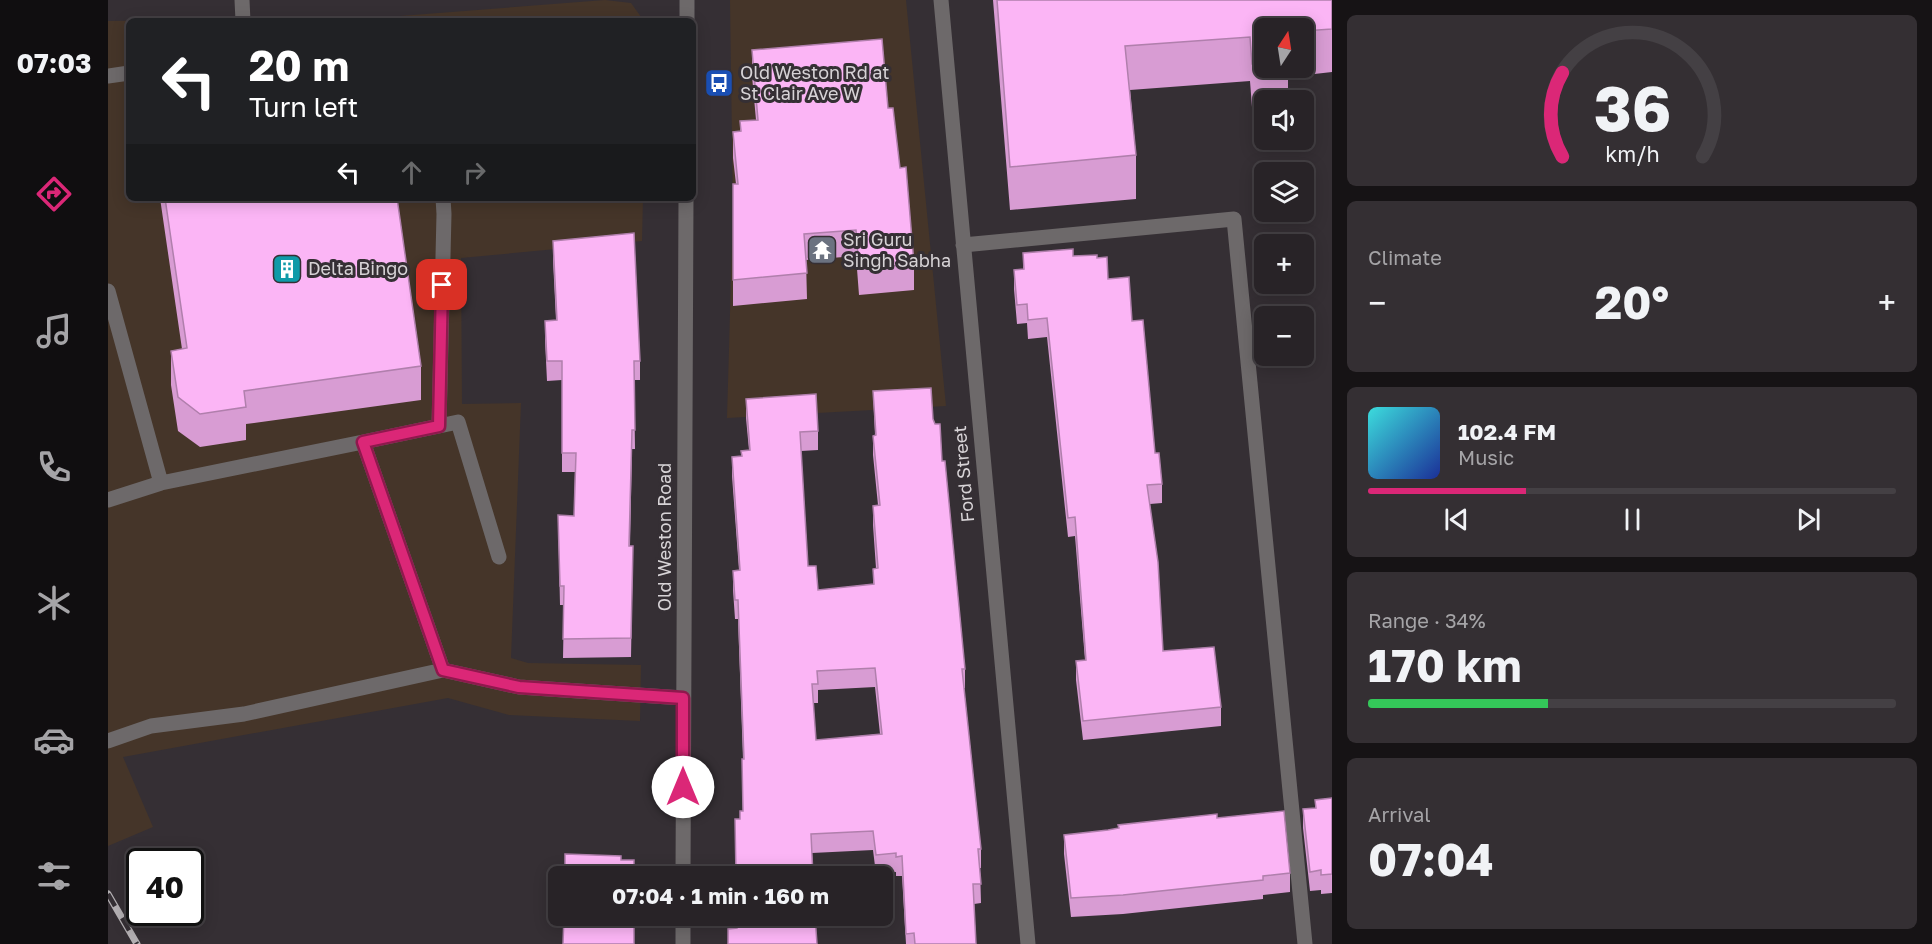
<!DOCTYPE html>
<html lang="en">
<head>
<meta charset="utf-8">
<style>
	:root { --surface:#282327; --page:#342f33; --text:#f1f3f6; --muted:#a5a4a7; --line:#444044; --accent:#db2777 }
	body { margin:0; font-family:"Golos Text",sans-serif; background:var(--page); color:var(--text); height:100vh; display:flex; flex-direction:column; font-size:22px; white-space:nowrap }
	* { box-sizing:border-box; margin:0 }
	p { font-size:20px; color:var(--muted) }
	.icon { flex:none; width:33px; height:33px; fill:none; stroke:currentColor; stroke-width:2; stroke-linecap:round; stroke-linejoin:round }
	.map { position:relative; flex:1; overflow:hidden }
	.details { display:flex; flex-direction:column; gap:15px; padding:15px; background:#161315; width:600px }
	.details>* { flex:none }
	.top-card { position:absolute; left:18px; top:18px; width:570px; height:183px; border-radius:9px; box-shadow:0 3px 15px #0003,0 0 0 2px var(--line); background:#202124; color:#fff; overflow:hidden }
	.needle { width:39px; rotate:12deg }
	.fabs { position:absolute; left:1146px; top:18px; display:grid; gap:12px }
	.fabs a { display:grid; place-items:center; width:60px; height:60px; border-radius:9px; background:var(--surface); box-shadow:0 3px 15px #0003,0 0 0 2px var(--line); font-size:30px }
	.speed { position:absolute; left:18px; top:848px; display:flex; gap:12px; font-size:30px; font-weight:700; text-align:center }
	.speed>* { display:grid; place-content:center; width:78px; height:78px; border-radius:50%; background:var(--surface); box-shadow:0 3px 15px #0003,0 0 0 2px var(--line); line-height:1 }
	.speed .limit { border:3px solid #111; border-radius:9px; background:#fff; color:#111 }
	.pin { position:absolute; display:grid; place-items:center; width:51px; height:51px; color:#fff; margin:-26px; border-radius:12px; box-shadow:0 3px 9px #0006 }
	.me { position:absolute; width:66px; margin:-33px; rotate:0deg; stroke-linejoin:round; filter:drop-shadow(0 0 4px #0008) }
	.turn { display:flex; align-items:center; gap:21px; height:126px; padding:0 24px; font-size:27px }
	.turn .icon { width:78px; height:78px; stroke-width:2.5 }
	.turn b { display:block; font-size:42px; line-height:51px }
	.lanes { display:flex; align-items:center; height:57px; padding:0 24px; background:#0003; justify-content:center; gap:30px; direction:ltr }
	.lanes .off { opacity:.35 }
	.big { font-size:45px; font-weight:700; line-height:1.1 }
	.details .tile { flex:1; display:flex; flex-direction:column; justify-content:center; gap:9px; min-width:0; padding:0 21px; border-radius:9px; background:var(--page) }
	.details .dial { align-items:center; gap:0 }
	.dial svg { height:156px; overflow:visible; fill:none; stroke:var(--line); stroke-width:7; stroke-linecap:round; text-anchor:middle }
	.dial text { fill:var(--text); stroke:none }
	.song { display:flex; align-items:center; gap:18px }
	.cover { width:72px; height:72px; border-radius:9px; background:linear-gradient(135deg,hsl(180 70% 55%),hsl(230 70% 35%)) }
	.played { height:6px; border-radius:3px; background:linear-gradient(90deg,var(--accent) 30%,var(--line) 30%) }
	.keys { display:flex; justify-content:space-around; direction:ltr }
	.heat { display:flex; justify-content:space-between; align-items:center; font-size:33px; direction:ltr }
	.charge { height:9px; border-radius:4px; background:linear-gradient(90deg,#34c759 34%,var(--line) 0) }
	.trip { position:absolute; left:440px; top:866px; width:345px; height:60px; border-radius:9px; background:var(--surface); box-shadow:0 3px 15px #0003,0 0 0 2px var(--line); font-weight:700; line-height:60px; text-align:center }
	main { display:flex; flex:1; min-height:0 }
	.menu { display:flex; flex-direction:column; width:108px; justify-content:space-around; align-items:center; background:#100e10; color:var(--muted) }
	.menu .icon { width:42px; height:42px }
	.menu .selected { color:var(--accent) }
	.menu b { font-size:27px; color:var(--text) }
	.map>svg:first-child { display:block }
	.commercial { fill:#453529 }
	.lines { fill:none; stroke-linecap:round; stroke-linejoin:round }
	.minor { stroke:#6d696a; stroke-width:15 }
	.rail-casing { stroke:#b4b0b3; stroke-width:7 }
	.rail { stroke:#352f34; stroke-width:4.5; stroke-dasharray:14; stroke-linecap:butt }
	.wall { fill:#d89cd3; fill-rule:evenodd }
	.building { fill:#fbb5f5; stroke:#b07fac; stroke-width:1.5; fill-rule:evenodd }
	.route-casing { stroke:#8e194d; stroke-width:15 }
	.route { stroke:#db2777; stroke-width:10 }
	.labels { text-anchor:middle; stroke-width:6; stroke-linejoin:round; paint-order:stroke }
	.poi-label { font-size:18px; fill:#d7d3d6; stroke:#352f34; text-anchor:start }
	.street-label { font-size:18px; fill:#d7d3d6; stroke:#352f34 }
</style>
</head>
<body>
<main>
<nav class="menu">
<b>07:03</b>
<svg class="icon selected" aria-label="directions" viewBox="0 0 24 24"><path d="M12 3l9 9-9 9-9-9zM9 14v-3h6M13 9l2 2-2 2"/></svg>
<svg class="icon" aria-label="music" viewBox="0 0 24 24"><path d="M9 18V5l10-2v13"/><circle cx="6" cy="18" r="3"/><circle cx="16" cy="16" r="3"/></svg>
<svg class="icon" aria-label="phone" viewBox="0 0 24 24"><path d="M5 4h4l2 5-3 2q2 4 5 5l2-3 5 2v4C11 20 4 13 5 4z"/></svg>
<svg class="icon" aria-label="climate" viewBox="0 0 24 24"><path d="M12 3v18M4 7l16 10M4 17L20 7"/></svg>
<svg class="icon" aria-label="car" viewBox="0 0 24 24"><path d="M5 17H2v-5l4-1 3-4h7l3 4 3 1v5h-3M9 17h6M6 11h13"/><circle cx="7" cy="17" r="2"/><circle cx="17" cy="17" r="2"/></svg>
<svg class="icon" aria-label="filters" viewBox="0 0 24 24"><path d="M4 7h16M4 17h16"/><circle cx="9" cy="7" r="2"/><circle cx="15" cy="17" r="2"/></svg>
</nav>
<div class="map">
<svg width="1224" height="944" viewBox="0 0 1224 944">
	<rect width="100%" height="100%" fill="#352f34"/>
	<path class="commercial" d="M497,0L523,3L536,21H21V198H535L534,241L353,258L354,404L413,403L403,658L420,663L533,665L532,721L401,715L340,698L15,757L45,827L0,846V21L266,18Z
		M622,0H798L838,406L619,418L625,210Z"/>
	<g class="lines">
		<path class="minor" d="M134,0L135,21
			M833,0L920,944
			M579,21V0
			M0,76L21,73
			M855,245L1126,219L1197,944
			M0,291L53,483
			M331,426L336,214L335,198
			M255,442L350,422L391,557
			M0,500L53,483L255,442L335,670
			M0,741L43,726L136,714L335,670L411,687L575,698
			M575,876L578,198
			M575,944V915"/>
		<g class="rail-casing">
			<path id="rail" d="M0,894L29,944"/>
		</g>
		<use href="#rail" class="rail"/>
	</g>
	<path class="wall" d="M885,0H1224V72L1180,77V100H1156V107H1144L1142,81L1022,90L1028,155V199L902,210ZM1156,28H1196V68H1156Z
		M644,50L780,108L792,168L806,264V290L751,295L748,256L698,260L699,299L625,306V184H628L625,158V132L632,131V121L648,120L644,76Z
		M52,198H289L313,366V400L138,424V440L92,447L70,431L63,385V351L74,349Z
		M377,198H430L377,202Z
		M445,241L532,361V380H526L527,449H524L522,546H525L523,657L455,658L456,605H452L450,515L466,516L467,472H454V380L439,381L437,340V321L448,320L445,260Z
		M915,253L989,258L1024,321L1047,453L1054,484V503L1042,504L1055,651L1113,707V726L975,740L968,680V661L977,660L967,536L960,537L939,337L920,339L919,323L909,324L906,289V270L915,269Z
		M765,391L825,419L834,461L857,669V688H856L873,849V868H872L873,903L866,904L868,944H798L794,876H788V872L768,874L765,850L704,853L705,876H627V819H632L635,811L634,759H635L630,619H627L625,590V571L631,570L624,476V457L633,456V451L641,450L638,418V399L710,431V450L693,451L700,566L710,590L765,584V569L768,568L765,525V506L770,505L765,455V436L767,435ZM767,687L772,734L708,740L705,703H710V690Z
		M1224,798V893L1213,894V890L1202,891L1195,828V809L1207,808V800Z
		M1109,818L1182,873V892L1155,895V899L1015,914L963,917L956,854V835Z"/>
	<path class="building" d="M889,0H1224V29L1196,31V28H1156V63L1144,64L1142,37L1017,46L1028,155L902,167Z
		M774,39L780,108H785L792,168L798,167L806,264L751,269L748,230L696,234L699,273L625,280V184H630L625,132L633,131L632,121L650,120L644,50Z
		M57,198H289L313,366L136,391L138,407L92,414L70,397L63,351L79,348Z
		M526,233L532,361H526L527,430H524L521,546H525L523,638L455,639L456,586H452L450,515L466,516L468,453H454V361H439L437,321L449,320L445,241Z
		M965,249V256L989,255V258L999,257L1000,279L1021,277L1024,321L1035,320L1047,453H1051L1054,484L1039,485L1050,562L1055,651L1106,647L1113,707L975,721L968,661L978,660L967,517L960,518L939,318L920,320L919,304L909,305L906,270L916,269L915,253Z
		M823,388L825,419L827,424H832L834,461H837L857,669H854L873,849H870L873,884H865L868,944H807L806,933L798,934L794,856L788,857V853L768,855L765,831L703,834L705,876H628L627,819H632V811H635L634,759H636L630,600H627L625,571L632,570L624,457L634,456L633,451L642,450L638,399L708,394L710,431L692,432L700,566H708L710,590L766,584L765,569L770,568L765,506L772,505L765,436L768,435L765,391ZM767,668L774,734L708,740L704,684H710L709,671Z
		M1224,798V874L1213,875V870L1202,872L1195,809L1208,808L1207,800Z
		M1176,811L1182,873L1155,876V880L1015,895L963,898L956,835L1000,830L1011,828L1010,825L1109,814V818Z
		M457,854L513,856V860H526V876H457Z
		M456,915H526V944H455Z
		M629,915H707L709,944H620V929L629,928Z"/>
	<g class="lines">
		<g class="route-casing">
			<path id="route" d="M334,285L331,426L255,442L335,670L411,687L575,698V787"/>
		</g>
		<use href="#route" class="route"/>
	</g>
	<defs>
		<g id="bus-square" transform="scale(1.5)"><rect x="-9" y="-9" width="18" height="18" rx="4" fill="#1a4fb4" stroke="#352f34"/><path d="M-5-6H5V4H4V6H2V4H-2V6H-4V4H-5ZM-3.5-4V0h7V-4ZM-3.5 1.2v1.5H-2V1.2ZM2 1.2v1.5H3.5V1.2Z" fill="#fff"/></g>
		<g id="temple-square" transform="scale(1.5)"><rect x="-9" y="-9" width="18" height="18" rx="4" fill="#6b7280" stroke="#352f34"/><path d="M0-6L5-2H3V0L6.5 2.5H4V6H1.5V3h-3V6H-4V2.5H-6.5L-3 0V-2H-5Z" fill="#fff"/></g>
		<g id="building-square" transform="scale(1.5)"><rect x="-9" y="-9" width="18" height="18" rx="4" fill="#0f9aa8" stroke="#352f34"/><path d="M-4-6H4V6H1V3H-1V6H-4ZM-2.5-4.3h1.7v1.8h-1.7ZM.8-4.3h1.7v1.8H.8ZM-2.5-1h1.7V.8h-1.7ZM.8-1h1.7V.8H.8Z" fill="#fff"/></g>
	</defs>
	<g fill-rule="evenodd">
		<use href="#bus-square" x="611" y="83"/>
		<use href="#temple-square" x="714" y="250"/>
		<use href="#building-square" x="179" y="269"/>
	</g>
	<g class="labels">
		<g class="poi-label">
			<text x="632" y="79">Old Weston Rd at<tspan x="632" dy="21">St Clair Ave W</tspan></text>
			<text x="735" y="246">Sri Guru<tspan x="735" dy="21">Singh Sabha</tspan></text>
			<text x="200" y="275">Delta Bingo</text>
		</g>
		<g class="street-label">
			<text transform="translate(856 474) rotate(-95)" y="6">Ford Street</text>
			<text transform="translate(557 537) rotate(-90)" y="6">Old Weston Road</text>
		</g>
	</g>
</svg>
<div class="fabs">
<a><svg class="needle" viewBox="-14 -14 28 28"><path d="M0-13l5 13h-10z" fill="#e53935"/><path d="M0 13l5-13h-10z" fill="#a5a4a7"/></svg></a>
<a><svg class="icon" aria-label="sound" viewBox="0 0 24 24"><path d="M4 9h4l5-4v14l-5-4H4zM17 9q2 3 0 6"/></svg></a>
<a><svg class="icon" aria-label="layers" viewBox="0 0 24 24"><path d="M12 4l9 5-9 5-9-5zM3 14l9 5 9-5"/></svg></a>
<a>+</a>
<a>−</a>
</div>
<div class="speed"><div class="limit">40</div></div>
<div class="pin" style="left:334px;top:285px;background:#d93025"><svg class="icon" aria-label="arrive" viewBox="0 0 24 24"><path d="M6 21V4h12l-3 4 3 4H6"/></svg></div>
<svg class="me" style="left:575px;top:787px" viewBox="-20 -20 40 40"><circle r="19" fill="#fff"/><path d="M0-13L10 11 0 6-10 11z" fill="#db2777"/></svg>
<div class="trip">07:04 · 1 min · 160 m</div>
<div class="top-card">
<div class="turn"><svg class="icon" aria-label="left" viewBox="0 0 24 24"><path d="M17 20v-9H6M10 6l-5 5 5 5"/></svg><div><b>20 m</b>Turn left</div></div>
<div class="lanes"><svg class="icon" aria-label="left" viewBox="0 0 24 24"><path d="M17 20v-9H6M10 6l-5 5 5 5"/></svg><svg class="icon off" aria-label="ahead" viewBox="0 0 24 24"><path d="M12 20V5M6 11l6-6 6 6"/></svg><svg class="icon off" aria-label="right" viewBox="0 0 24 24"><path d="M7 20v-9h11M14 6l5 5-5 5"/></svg></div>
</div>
</div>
<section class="details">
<div class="tile dial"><svg viewBox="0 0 100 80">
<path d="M14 69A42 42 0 1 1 86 69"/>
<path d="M14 69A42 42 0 0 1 14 26" stroke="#db2777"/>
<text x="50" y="56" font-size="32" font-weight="700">36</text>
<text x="50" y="72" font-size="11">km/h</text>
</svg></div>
<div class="tile"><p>Climate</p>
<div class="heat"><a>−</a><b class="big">20°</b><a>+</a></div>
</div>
<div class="tile">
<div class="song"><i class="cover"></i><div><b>102.4 FM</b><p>Music</p></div></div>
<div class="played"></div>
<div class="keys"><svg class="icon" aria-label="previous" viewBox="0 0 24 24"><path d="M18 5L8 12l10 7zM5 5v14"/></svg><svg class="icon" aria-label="pause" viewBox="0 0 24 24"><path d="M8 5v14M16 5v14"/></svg><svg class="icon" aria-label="next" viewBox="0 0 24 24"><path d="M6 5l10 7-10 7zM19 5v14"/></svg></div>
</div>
<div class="tile"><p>Range · 34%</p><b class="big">170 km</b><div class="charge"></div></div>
<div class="tile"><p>Arrival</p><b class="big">07:04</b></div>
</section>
</main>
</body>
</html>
